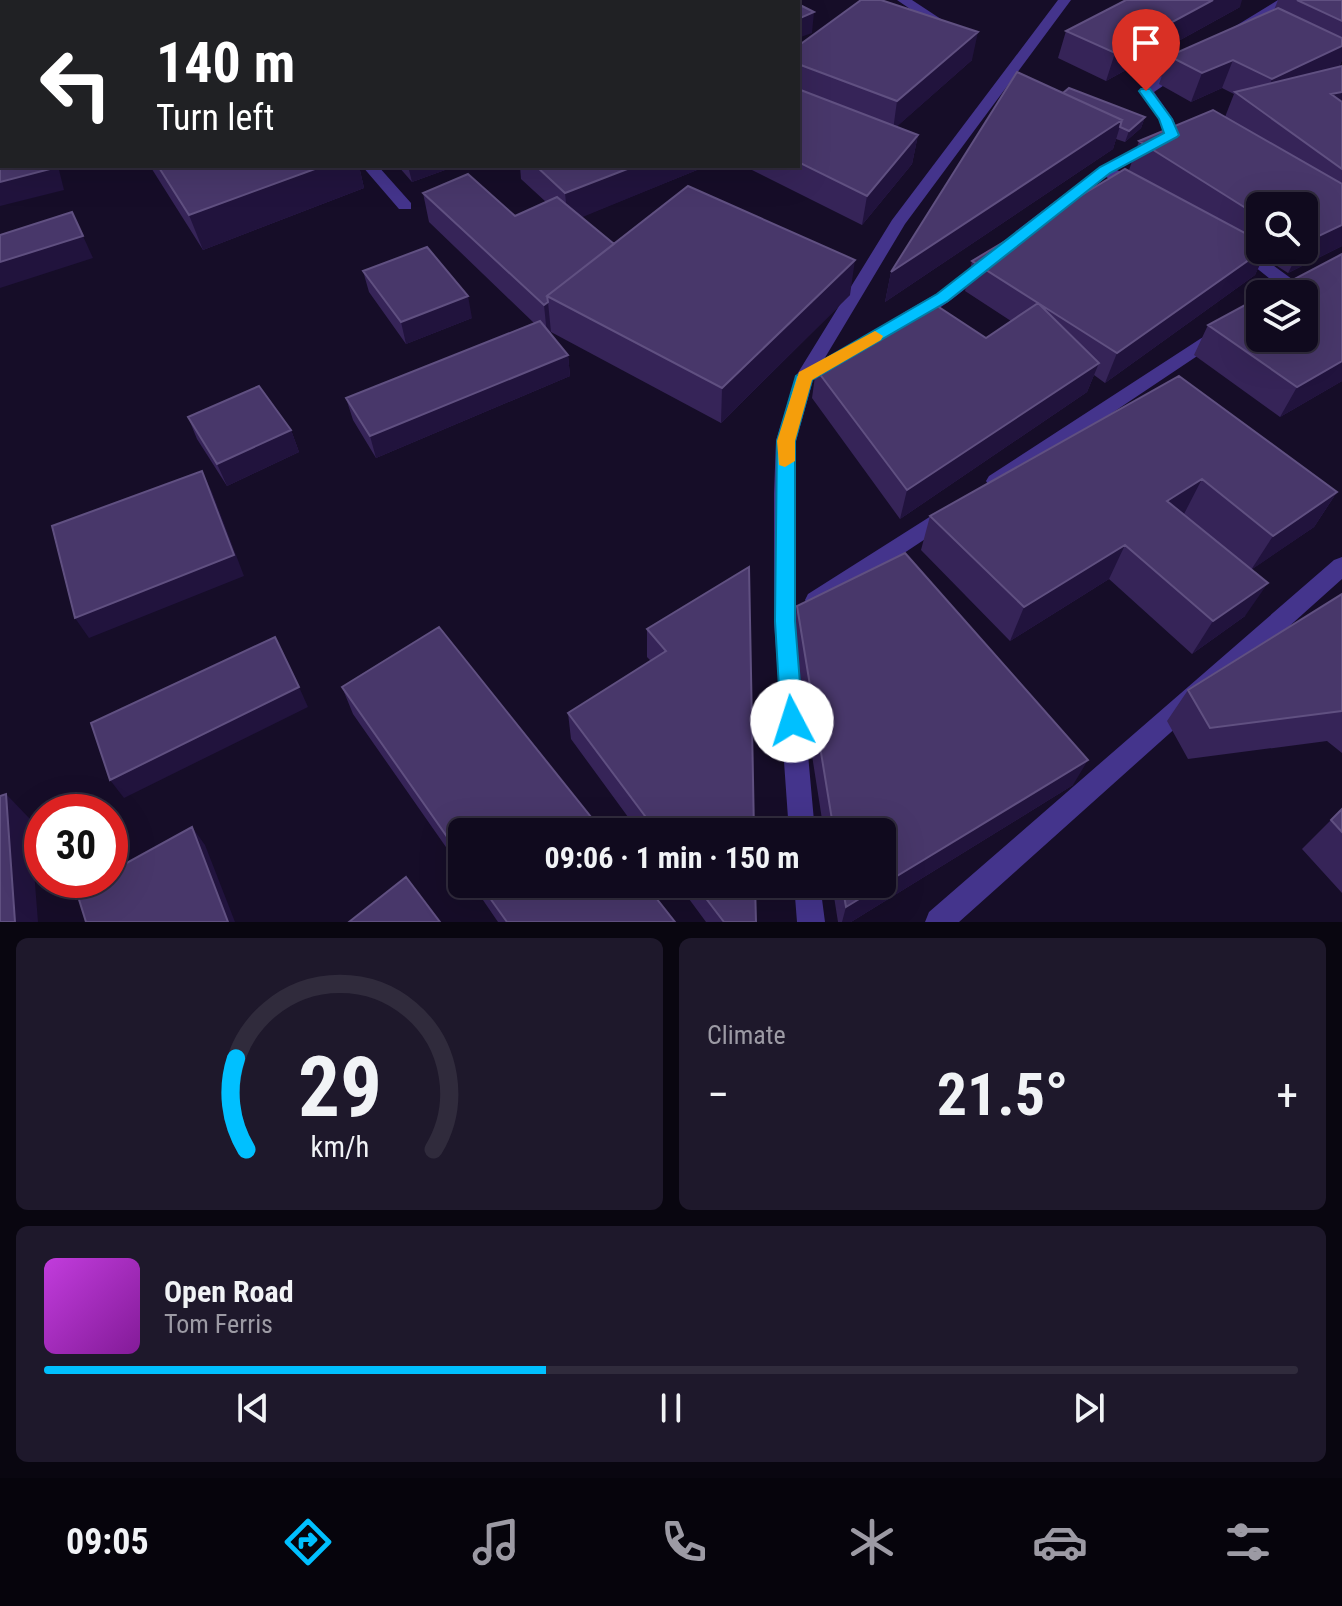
<!DOCTYPE html>
<html lang="en">
<head>
<meta charset="utf-8">
<style>
	:root { --surface:#100a1e; --page:#1e182b; --text:#f1f3f6; --muted:#9c9aa4; --line:#302b3c; --accent:#00c0ff }
	body { margin:0; font-family:"Roboto Condensed",sans-serif; background:var(--page); color:var(--text); height:100vh; display:flex; flex-direction:column; font-size:30px; white-space:nowrap }
	* { box-sizing:border-box; margin:0 }
	p { font-size:26px; color:var(--muted) }
	.icon { flex:none; width:44px; height:44px; fill:none; stroke:currentColor; stroke-width:2; stroke-linecap:round; stroke-linejoin:round }
	.map { position:relative; height:922px; overflow:hidden }
	.panel { display:flex; flex-direction:column; gap:16px; padding:16px; background:#090610; flex:1 }
	.panel>* { flex:none }
	.guide { position:absolute; left:0px; top:0px; width:800px; height:168px; box-shadow:0 8px 32px #0002,0 0 0 2px var(--line); background:#202124; color:#fff; overflow:hidden }
	.tools { position:absolute; left:1246px; top:192px; display:grid; gap:16px }
	.tools a { display:grid; place-items:center; width:72px; height:72px; border-radius:12px; background:var(--surface); box-shadow:0 8px 32px #0002,0 0 0 2px var(--line); font-size:40px }
	.speed { position:absolute; left:24px; top:794px; display:flex; gap:16px; font-size:40px; font-weight:700; text-align:center }
	.speed>* { display:grid; place-content:center; width:104px; height:104px; border-radius:50%; background:var(--surface); box-shadow:0 8px 32px #0002,0 0 0 2px var(--line); line-height:1 }
	.speed .limit { border:12px solid #d22; background:#fff; color:#111 }
	.pin { position:absolute; display:grid; place-items:center; width:68px; height:68px; color:#fff; margin:-82px -34px; border-radius:50% 50% 50% 0; rotate:-45deg; box-shadow:0 0 8px #0007 }
	.pin .icon { rotate:45deg }
	.me { position:absolute; width:88px; margin:-44px; rotate:355deg; stroke-linejoin:round; filter:drop-shadow(0 0 6px #0008) }
	.turn { display:flex; align-items:center; gap:28px; height:168px; padding:0 24px; font-size:36px }
	.turn .icon { width:104px; height:104px; stroke-width:2.5 }
	.turn b { display:block; font-size:56px; line-height:68px }
	.big { font-size:60px; font-weight:700; line-height:1.1 }
	.panel .card { flex:1; display:flex; flex-direction:column; justify-content:center; gap:12px; min-width:0; padding:0 28px; border-radius:12px; background:var(--page) }
	.panel .dial { align-items:center; gap:0 }
	.dial svg { height:208px; overflow:visible; fill:none; stroke:var(--line); stroke-width:7; stroke-linecap:round; text-anchor:middle }
	.dial text { fill:var(--text); stroke:none }
	.song { display:flex; align-items:center; gap:24px }
	.cover { width:96px; height:96px; border-radius:12px; background:linear-gradient(135deg,hsl(290 70% 55%),hsl(290 70% 35%)) }
	.played { height:8px; border-radius:4px; background:linear-gradient(90deg,var(--accent) 40%,var(--line) 40%) }
	.keys { display:flex; justify-content:space-around; direction:ltr }
	.heat { display:flex; justify-content:space-between; align-items:center; font-size:44px; direction:ltr }
	.panel .tiles { flex:1; display:grid; gap:16px; grid-template-columns:1fr 1fr }
	.card:last-child { grid-column:span 2 }
	.trip { position:absolute; left:448px; top:818px; width:448px; height:80px; border-radius:12px; background:var(--surface); box-shadow:0 8px 32px #0002,0 0 0 2px var(--line); font-weight:700; line-height:80px; text-align:center }
	.menu { display:flex; height:128px; justify-content:space-around; align-items:center; background:#06040c; color:var(--muted) }
	.menu .icon { width:56px; height:56px }
	.menu .on { color:var(--accent) }
	.menu b { font-size:36px; color:var(--text) }
	.map>svg:first-child { display:block }
	.lines { fill:none; stroke-linecap:round; stroke-linejoin:round }
	.minor { fill:#44348c; fill-rule:evenodd }
	.wall { fill:#362458; fill-rule:evenodd }
	.shaded-wall { fill:#21133d }
	.building { fill:#48376a; stroke:#605081; stroke-width:2 }
	.route { fill:#00c0ff; stroke:#007da6; stroke-width:2 }
	.slow { fill:#f59e0b }
</style>
</head>
<body>
<div class="map">
<svg width="1342" height="922" viewBox="0 0 1342 922">
	<rect width="100%" height="100%" fill="#160d28"/>
	<g class="lines">
		<path class="minor" d="M225,0H238L239,2H226Z
			M423,0H436L437,2H424Z
			M897,0H912L950,25L938,28Z
			M1058,0H1071L905,224L814,376L796,441L794,493L796,621L815,832H789L774,621V493L776,441L796,376L892,220Z
			M1278,0H1293L1228,41L1216,38Z
			M1183,62L1188,63V69L1154,92L1173,119L1179,135L1117,170L1145,185V191H1133L1106,177L1028,239H1016L1014,235L1016,231L1100,167L1164,133L1159,119L1139,91Z
			M362,166H378L411,203V209H399Z
			M1240,241L1296,282L1299,286L1296,290H1284L1234,250L1232,246L1234,242Z
			M987,257L993,258L995,262L993,266C975,280 925,327 903,321L900,317L903,313L936,294Z
			M1260,300V314L1003,486H989L986,481L989,476Z
			M950,504L957,506L960,512L957,518L824,606L816,609L808,606L805,600L808,594Z
			M1342,557V579L959,922H925L929,912L1334,560Z
			M794,884H820L825,922H797Z"/>
	</g>
	<path class="wall" d="M711,0H790L794,2H714Z
		M1278,0H1342V60L1339,67L1342,66V246L1288,273L1263,257L1255,275L1105,383L1094,375L1087,392L900,519L812,398L816,369L986,338L1011,321L965,291L972,261L1141,177L1129,170L1139,141L1225,117L1234,94L1222,88L1191,102L1159,84L1169,56L1274,10ZM1260,206H1304V250H1260Z
		M1240,7L1106,81L1058,58L1066,31Z
		M798,46L972,60L896,127L918,135L912,164L862,225L744,166H798Z
		M1063,93L1145,117L1141,128L1125,142L1116,139L1113,149L885,302L891,272Z
		M150,166H359L364,188L203,250Z
		M398,166H456L412,182Z
		M520,166H698L697,170L581,217L614,244L850,295L721,423L551,332L550,333L568,355L570,376L376,458L353,420L346,398L534,323L429,222L423,193L515,216L546,202L521,179Z
		M1342,254V381L1280,417L1194,355L1208,325Z
		M363,271L472,318L406,344L369,292Z
		M1179,376L1337,492L1314,527L1252,569L1245,616L1192,654L1109,579L1010,641L921,550L930,516Z
		M188,417L291,430L299,452L227,486L197,439Z
		M749,567L754,832H639L571,739L568,713L651,661L647,657V629Z
		M1342,594V753L1327,741L1188,759L1167,721L1188,690Z
		M797,606L1073,785L851,922H838L832,884H882V832H824L793,634Z
		M342,687L462,832V870L353,714Z
		M1342,809V893L1302,849Z
		M472,884H645L675,922H498Z
		M678,884H755L756,922H706Z"/>
	<path class="shaded-wall" d="M306,0H383L375,2H299Z
		M1213,0H1242L1240,7L1106,81L1115,53Z
		M814,12L812,33L798,38V19Z
		M978,32L972,60L893,130L897,101Z
		M1342,46V60L1337,70L1260,107L1272,79Z
		M1233,60L1222,88L1191,102L1202,73Z
		M1342,92V121L1331,94Z
		M1145,117L1141,128L1125,142L1129,131Z
		M1122,120L1113,149L885,302L891,272Z
		M918,135L912,164L862,225L867,196Z
		M54,166H58L64,190L0,206V182Z
		M323,166H359L364,188L203,250L189,215Z
		M408,166H456L412,182Z
		M635,166H698L697,170L568,223L565,193Z
		M72,212L93,258L0,288V262Z
		M1342,225V246L1288,273L1300,250H1304V243Z
		M1263,250H1267L1255,275L1105,383L1117,353Z
		M855,260L850,295L721,423L722,388Z
		M468,296L472,318L406,344L401,322Z
		M548,302L551,332L547,335L544,305Z
		M568,355L570,376L376,458L370,436Z
		M1342,361V381L1280,417L1297,387Z
		M1099,363L1087,392L900,519L907,490Z
		M291,430L299,452L227,486L217,464Z
		M202,471L212,492L244,576L89,638L75,618Z
		M1202,479L1184,514L1167,501Z
		M1337,492L1314,527L1251,570L1273,536Z
		M1125,545L1109,579L1010,641L1024,607Z
		M1268,583L1245,616L1192,654L1213,621Z
		M299,687L308,707L124,798L110,780Z
		M1088,760L1073,785L851,922H842L846,907Z
		M6,794L30,819L38,922H15Z
		M192,827L205,845L235,922H228Z"/>
	<path class="building" d="M53,0H222L224,2H55Z
		M372,0H407L412,2H369Z
		M472,0H574L576,2H475Z
		M745,0H790L794,2H748Z
		M861,0H881L978,32L897,101L798,64V46Z
		M1126,0H1213L1115,53L1066,31Z
		M1297,0H1342V21Z
		M798,4L814,12L798,19Z
		M1278,8L1342,38V46L1272,79L1233,60L1202,73L1169,56Z
		M1342,66V92L1331,94L1342,102V169L1235,92Z
		M1017,72L1122,120L891,272Z
		M1069,88L1145,117L1129,131L1120,127L1122,120L1063,93Z
		M798,89L918,135L867,196L798,162Z
		M1213,110L1342,184V225L1304,243V206H1260V217L1139,141Z
		M0,153H2V166H54V168L0,182Z
		M158,166H323L189,215Z
		M536,166H635L565,193Z
		M1125,169L1260,241V250H1263L1117,353L1038,303L1099,363L907,490L816,369L928,300L986,338L1038,303L972,261Z
		M468,174L515,216L557,197L614,244L547,296L548,302L544,305L423,193Z
		M688,186L855,260L722,388L547,296Z
		M72,212L83,236L0,262V235Z
		M427,247L468,296L401,322L363,271Z
		M1342,254V361L1297,387L1208,325L1260,297V338H1304V294H1266Z
		M540,321L568,355L370,436L346,398Z
		M1179,376L1337,492L1273,536L1202,479L1167,501L1268,583L1213,621L1125,545L1024,607L930,516Z
		M259,386L291,430L217,464L188,417Z
		M202,471L234,555L75,618L52,526Z
		M905,553L1088,760L846,907L842,884H882V832H834L797,606Z
		M749,567L754,832H657L568,713L666,651L647,629Z
		M1342,594V711L1210,728L1188,690Z
		M439,627L603,832H462V858L342,687Z
		M275,637L299,687L110,780L91,723Z
		M6,794L15,922H0V796Z
		M1342,809V832L1331,820Z
		M192,827L228,922H86L76,890L94,880H110V872Z
		M406,877L440,922H349Z
		M480,884H645L675,922H507Z
		M695,884H755L756,922H724Z"/>
	<path class="route" d="M1141,89H1150L1172,119L1179,135L1177,137L1110,173L948,301L812,380L795,441V621L803,721L800,728L792,731L785,728L781,721L775,621L777,441L796,376L937,294L1100,167L1164,133L1159,119L1139,91Z"/>
	<path class="slow" d="M875,331L883,336L881,340L812,380L795,441V461L785,467L779,465L777,441L799,372Z"/>
</svg>
<div class="tools">
<a><svg class="icon" aria-label="search" viewBox="0 0 24 24"><circle cx="10" cy="10" r="6"/><path d="M15 15l6 6"/></svg></a>
<a><svg class="icon" aria-label="layers" viewBox="0 0 24 24"><path d="M12 4l9 5-9 5-9-5zM3 14l9 5 9-5"/></svg></a>
</div>
<div class="speed"><div class="limit">30</div></div>
<div class="pin" style="left:1146px;top:91px;background:#d93025"><svg class="icon" aria-label="arrive" viewBox="0 0 24 24"><path d="M6 21V4h12l-3 4 3 4H6"/></svg></div>
<svg class="me" style="left:792px;top:721px" viewBox="-20 -20 40 40"><circle r="19" fill="#fff"/><path d="M0-13L10 11 0 6-10 11z" fill="#00c0ff"/></svg>
<div class="trip">09:06 · 1 min · 150 m</div>
<div class="guide">
<div class="turn"><svg class="icon" aria-label="left" viewBox="0 0 24 24"><path d="M17 20v-9H6M10 6l-5 5 5 5"/></svg><div><b>140 m</b>Turn left</div></div>
</div>
</div>
<section class="panel">
<div class="tiles">
<div class="card dial"><svg viewBox="0 0 100 80">
<path d="M14 69A42 42 0 1 1 86 69"/>
<path d="M14 69A42 42 0 0 1 10 34" stroke="#00c0ff"/>
<text x="50" y="56" font-size="32" font-weight="700">29</text>
<text x="50" y="72" font-size="11">km/h</text>
</svg></div>
<div class="card"><p>Climate</p>
<div class="heat"><a>−</a><b class="big">21.5°</b><a>+</a></div>
</div>
<div class="card">
<div class="song"><i class="cover"></i><div><b>Open Road</b><p>Tom Ferris</p></div></div>
<div class="played"></div>
<div class="keys"><svg class="icon" aria-label="previous" viewBox="0 0 24 24"><path d="M18 5L8 12l10 7zM5 5v14"/></svg><svg class="icon" aria-label="pause" viewBox="0 0 24 24"><path d="M8 5v14M16 5v14"/></svg><svg class="icon" aria-label="next" viewBox="0 0 24 24"><path d="M6 5l10 7-10 7zM19 5v14"/></svg></div>
</div>
</div>
</section>
<nav class="menu">
<b>09:05</b>
<svg class="icon on" aria-label="directions" viewBox="0 0 24 24"><path d="M12 3l9 9-9 9-9-9zM9 14v-3h6M13 9l2 2-2 2"/></svg>
<svg class="icon" aria-label="music" viewBox="0 0 24 24"><path d="M9 18V5l10-2v13"/><circle cx="6" cy="18" r="3"/><circle cx="16" cy="16" r="3"/></svg>
<svg class="icon" aria-label="phone" viewBox="0 0 24 24"><path d="M5 4h4l2 5-3 2q2 4 5 5l2-3 5 2v4C11 20 4 13 5 4z"/></svg>
<svg class="icon" aria-label="climate" viewBox="0 0 24 24"><path d="M12 3v18M4 7l16 10M4 17L20 7"/></svg>
<svg class="icon" aria-label="car" viewBox="0 0 24 24"><path d="M5 17H2v-5l4-1 3-4h7l3 4 3 1v5h-3M9 17h6M6 11h13"/><circle cx="7" cy="17" r="2"/><circle cx="17" cy="17" r="2"/></svg>
<svg class="icon" aria-label="filters" viewBox="0 0 24 24"><path d="M4 7h16M4 17h16"/><circle cx="9" cy="7" r="2"/><circle cx="15" cy="17" r="2"/></svg>
</nav>
</body>
</html>
